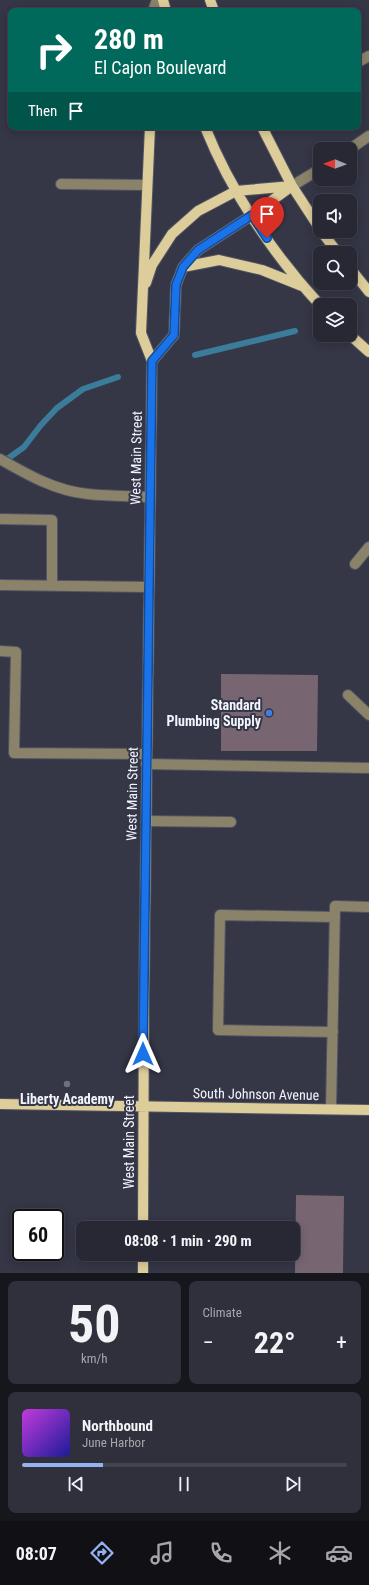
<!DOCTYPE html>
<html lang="en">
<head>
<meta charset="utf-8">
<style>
	:root { --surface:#282834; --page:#30303c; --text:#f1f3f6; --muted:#a5a6ac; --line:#44444f; --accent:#95b2f1 }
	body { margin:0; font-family:"Roboto Condensed",sans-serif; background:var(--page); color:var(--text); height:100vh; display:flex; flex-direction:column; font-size:15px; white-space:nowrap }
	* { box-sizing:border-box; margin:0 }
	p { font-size:13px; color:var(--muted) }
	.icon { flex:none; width:22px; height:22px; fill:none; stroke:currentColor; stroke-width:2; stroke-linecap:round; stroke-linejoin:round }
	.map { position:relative; height:1273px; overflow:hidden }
	.details { display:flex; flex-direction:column; gap:8px; padding:8px; background:#16161d; flex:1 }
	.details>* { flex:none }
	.top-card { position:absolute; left:8px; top:8px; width:353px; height:122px; border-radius:8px; box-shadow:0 2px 10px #0003,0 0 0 1px var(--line); background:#00695c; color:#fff; overflow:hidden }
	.needle { width:26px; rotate:271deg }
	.tools { position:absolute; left:313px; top:142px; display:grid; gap:8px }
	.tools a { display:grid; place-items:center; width:44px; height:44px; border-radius:8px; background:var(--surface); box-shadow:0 2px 10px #0003,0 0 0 1px var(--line); font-size:20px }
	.speed { position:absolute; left:12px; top:1209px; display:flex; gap:8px; font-size:20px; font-weight:700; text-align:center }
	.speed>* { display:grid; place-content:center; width:52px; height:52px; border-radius:50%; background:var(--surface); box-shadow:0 2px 10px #0003,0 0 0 1px var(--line); line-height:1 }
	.speed .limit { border:2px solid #111; border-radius:6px; background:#fff; color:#111 }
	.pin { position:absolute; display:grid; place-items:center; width:34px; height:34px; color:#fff; margin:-41px -17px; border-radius:50% 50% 50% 0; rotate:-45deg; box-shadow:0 0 4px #0007 }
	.pin .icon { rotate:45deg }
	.me { position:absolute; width:44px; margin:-22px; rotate:0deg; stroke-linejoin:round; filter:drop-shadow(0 0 3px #0008) }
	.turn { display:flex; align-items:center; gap:14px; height:84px; padding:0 20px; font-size:18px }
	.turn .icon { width:52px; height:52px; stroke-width:2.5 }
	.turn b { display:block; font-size:28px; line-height:34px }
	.then { display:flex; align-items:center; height:38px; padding:0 20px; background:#0003; gap:8px; font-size:15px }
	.big { font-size:30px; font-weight:700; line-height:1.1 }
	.details .tile { flex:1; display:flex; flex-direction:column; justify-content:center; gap:6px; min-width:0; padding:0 14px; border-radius:8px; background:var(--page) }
	.details .dial { align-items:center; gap:0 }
	.dial b { font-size:52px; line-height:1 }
	.song { display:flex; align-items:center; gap:12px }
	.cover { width:48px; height:48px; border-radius:6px; background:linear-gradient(135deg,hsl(290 70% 55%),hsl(240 70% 35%)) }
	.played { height:4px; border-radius:2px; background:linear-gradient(90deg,var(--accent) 25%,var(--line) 25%) }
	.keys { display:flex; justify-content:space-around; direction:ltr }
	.heat { display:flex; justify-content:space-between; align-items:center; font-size:22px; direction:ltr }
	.details .tiles { flex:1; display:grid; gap:8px; grid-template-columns:1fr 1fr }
	.tile:last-child { grid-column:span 2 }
	.trip { position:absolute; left:76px; top:1221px; width:224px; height:40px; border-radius:8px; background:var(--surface); box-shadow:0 2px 10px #0003,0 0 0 1px var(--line); font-weight:700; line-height:40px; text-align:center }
	.dock { display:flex; height:64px; justify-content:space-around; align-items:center; background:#101015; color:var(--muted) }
	.dock .icon { width:28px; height:28px }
	.dock .active { color:var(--accent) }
	.dock b { font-size:18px; color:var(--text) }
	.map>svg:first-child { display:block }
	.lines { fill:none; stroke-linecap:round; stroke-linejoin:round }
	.stream { stroke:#3a7c9a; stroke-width:6 }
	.building { fill:#776672 }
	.minor-casing { stroke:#535463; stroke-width:12 }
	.major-casing { stroke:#535463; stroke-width:12 }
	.minor { stroke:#8a836a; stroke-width:10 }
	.major { stroke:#dccd9a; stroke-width:10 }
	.route-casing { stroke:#114b97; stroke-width:10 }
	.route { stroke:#1a73e8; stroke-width:7 }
	.shop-dot { fill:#3f7fe0; stroke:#353646; stroke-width:1.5 }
	.worship-dot { fill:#6b7280; stroke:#353646; stroke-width:1.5 }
	.labels { text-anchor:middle; stroke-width:4; stroke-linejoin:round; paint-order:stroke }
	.street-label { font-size:14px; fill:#f2f4fe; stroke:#353646 }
	.poi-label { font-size:14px; font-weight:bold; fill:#f2f4fe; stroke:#353646; text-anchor:end }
</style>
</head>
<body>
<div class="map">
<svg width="369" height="1273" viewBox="0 0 369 1273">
	<rect width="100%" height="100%" fill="#353646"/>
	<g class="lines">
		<path class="stream" d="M195,355L295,331
			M3,462L24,447L41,425L57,408L83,389L118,377"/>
	</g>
	<path class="building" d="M221,674L318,675L317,751H221Z
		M296,1195L344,1196L343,1273H295Z"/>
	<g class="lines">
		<g class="minor-casing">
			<path id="minor" d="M153,11L157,0
				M358,62L369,56
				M350,149L369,136
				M61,184L147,185
				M292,186L320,169
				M0,459C28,475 56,491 88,494C108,496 129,496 149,497
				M0,519L52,520V585
				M355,564L369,547
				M0,585L148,587
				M0,651L16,652L14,753L146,754
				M348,695L369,715
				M146,764L369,768
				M146,821L231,822
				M333,1032L218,1030L220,915L335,917
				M331,1109L335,906L369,907"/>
		</g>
		<g class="major-casing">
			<path id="major" d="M163,0L166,11
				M210,0L214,11
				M205,127C231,192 273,254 320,305
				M262,127L292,186L320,229
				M321,231L338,253
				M183,267L219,260L262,270L302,286
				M350,268L369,292
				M146,283L152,265L172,234L198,211L236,191L292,186
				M350,335L369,352
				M152,361L174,335L176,285L183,267L198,250L252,215L292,186
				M0,1104L369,1110
				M143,1228L144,994L152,361L141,333L150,127
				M143,1254V1273"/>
		</g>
		<use href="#minor" class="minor"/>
		<use href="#major" class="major"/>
	</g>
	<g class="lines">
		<g class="route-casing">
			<path id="route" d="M143,1054L152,361L174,335L176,285L183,267L198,250L252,215L267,238"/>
		</g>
		<use href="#route" class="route"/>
	</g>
	<circle class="shop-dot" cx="269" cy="713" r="4"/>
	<circle class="worship-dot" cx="67" cy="1084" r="4"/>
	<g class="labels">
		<g class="street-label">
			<text transform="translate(136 458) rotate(-89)" y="5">West Main Street</text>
			<text transform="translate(132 794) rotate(-89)" y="5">West Main Street</text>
			<text transform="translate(256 1094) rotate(1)" y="5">South Johnson Avenue</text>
			<text transform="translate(129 1142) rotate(-90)" y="5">West Main Street</text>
		</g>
		<g class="poi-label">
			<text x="261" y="710">Standard<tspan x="261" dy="16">Plumbing Supply</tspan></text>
			<text x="67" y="1104" text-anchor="middle">Liberty Academy</text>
		</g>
	</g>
</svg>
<div class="tools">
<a><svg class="needle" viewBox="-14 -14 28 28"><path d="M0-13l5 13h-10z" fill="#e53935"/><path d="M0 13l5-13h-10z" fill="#a5a6ac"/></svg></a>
<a><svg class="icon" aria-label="sound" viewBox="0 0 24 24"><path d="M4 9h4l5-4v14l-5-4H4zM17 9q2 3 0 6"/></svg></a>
<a><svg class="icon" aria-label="search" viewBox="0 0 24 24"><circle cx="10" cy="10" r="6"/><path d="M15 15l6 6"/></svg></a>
<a><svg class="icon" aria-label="layers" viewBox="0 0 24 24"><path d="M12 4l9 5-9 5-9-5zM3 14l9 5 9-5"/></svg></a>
</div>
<div class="speed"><div class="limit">60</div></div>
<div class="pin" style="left:267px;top:238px;background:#d93025"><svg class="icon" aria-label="arrive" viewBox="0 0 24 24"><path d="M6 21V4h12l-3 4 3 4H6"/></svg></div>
<svg class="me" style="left:143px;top:1054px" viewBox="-20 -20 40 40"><path d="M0-17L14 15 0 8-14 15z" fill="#1a73e8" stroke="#fff" stroke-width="4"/></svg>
<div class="trip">08:08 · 1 min · 290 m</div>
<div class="top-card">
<div class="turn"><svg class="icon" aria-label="right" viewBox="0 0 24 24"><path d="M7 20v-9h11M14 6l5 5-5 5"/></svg><div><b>280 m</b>El Cajon Boulevard</div></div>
<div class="then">Then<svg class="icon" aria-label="arrive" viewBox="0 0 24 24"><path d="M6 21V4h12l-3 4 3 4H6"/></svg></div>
</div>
</div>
<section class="details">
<div class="tiles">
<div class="tile dial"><b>50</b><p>km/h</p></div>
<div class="tile"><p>Climate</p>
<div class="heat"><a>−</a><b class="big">22°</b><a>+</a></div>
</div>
<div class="tile">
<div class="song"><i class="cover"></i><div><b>Northbound</b><p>June Harbor</p></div></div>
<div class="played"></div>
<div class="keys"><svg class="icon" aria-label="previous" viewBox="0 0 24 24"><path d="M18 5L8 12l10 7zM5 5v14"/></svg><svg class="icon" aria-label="pause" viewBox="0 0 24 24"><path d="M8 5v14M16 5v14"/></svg><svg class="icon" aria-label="next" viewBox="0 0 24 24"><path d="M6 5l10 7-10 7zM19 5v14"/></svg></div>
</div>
</div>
</section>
<nav class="dock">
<b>08:07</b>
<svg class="icon active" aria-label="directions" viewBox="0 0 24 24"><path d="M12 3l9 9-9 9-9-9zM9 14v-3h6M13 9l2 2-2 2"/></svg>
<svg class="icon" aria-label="music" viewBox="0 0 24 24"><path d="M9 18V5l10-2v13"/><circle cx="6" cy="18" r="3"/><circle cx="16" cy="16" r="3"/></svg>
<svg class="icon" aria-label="phone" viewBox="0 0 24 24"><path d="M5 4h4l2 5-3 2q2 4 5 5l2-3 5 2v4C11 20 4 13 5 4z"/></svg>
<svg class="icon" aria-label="climate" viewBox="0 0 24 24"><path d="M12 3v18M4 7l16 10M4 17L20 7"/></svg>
<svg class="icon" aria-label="car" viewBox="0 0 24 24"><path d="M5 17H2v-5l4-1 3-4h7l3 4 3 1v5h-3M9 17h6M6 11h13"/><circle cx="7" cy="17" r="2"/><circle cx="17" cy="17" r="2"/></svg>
</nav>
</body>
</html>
